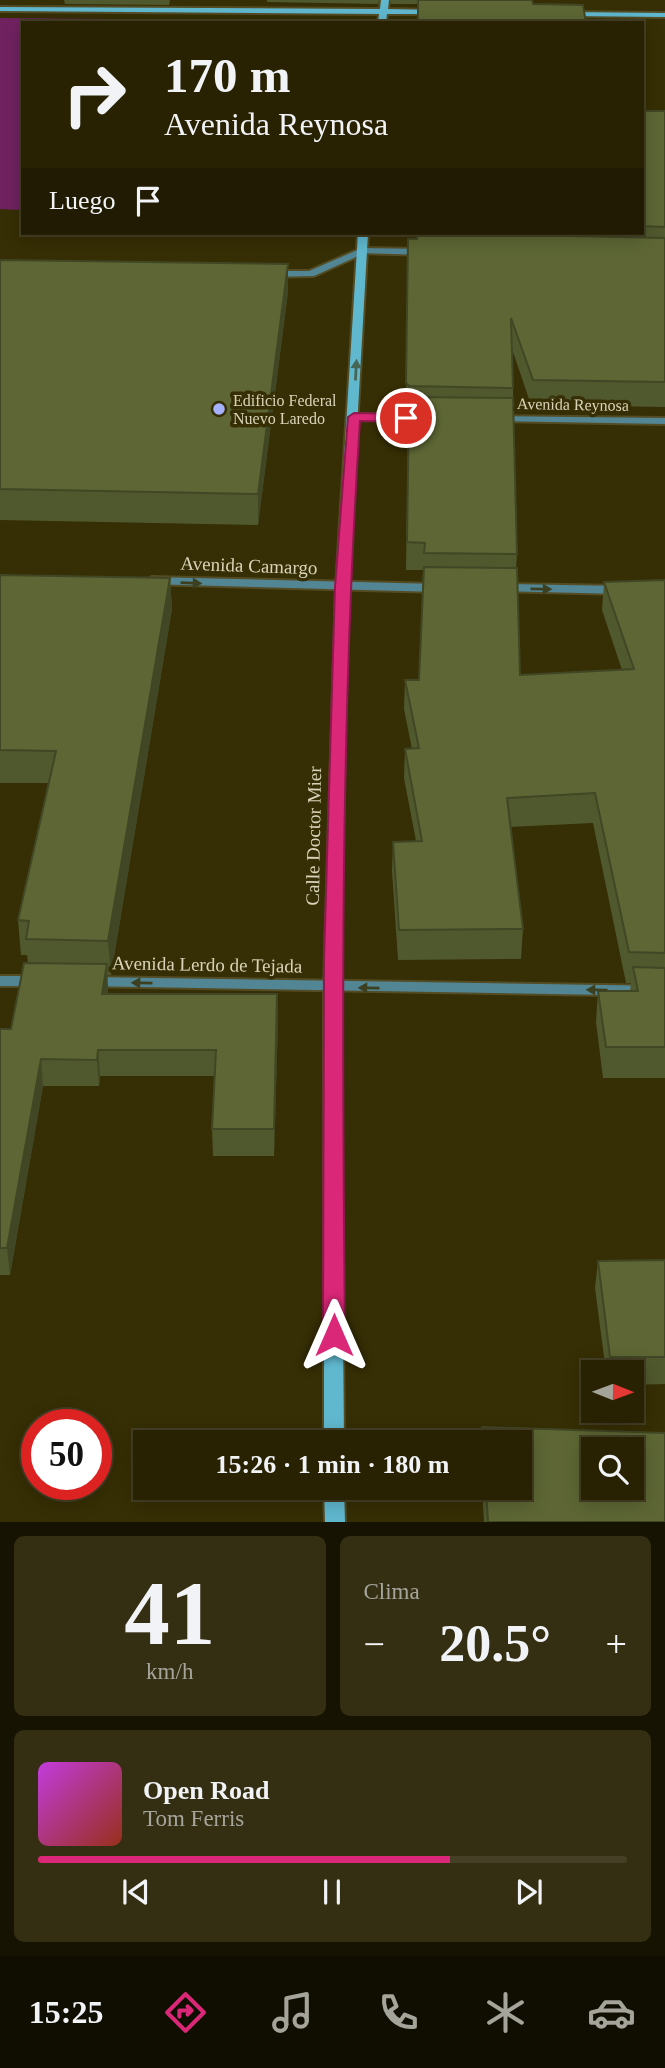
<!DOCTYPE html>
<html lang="es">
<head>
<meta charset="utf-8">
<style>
	:root { --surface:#282203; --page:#342f12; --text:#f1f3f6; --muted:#a5a49a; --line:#443f25; --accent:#db2777 }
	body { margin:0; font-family:"Times New Roman",serif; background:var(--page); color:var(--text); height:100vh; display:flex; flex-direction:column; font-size:26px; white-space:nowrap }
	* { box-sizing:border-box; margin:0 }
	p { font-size:23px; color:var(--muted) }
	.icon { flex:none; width:38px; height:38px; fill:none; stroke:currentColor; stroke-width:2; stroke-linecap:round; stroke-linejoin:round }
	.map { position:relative; height:1522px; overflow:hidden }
	.sheet { display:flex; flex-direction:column; gap:14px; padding:14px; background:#161302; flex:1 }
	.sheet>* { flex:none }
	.banner { position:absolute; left:21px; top:21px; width:623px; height:214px; border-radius:0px; box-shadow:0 4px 18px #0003,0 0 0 2px var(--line); background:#282203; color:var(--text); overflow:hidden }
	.needle { width:46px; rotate:91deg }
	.buttons { position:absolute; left:581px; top:1360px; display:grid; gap:14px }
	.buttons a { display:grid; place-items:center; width:63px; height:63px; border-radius:0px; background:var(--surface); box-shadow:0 4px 18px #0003,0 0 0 2px var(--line); font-size:35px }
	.speed { position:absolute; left:21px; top:1409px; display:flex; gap:14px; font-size:35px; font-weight:700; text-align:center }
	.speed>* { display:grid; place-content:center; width:91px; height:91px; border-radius:50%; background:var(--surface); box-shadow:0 4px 18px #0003,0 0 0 2px var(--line); line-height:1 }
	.speed .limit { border:10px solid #d22; background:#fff; color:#111 }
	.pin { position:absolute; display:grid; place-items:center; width:60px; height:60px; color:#fff; margin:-30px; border:4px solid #fff; border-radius:50%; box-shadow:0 2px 7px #0007 }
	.me { position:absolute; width:77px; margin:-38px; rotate:0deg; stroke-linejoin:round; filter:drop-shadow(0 0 5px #0008) }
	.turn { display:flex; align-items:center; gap:24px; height:147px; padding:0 28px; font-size:32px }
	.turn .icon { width:91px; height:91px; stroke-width:2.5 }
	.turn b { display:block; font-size:49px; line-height:60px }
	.then { display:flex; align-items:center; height:66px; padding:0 28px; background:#0003; gap:14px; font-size:26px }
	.big { font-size:52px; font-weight:600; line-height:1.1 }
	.sheet .tile { flex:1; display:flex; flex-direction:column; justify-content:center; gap:10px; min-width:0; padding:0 24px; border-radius:10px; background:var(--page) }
	.sheet .dial { align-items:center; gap:0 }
	.dial b { font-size:91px; line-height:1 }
	.song { display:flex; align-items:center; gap:21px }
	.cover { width:84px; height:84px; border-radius:10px; background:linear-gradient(135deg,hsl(290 70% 55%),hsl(10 70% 35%)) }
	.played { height:7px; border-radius:4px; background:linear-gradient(90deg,var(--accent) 70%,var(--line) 70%) }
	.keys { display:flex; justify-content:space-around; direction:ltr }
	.heat { display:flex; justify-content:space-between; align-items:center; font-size:38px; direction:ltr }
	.sheet .tiles { flex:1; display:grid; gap:14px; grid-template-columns:1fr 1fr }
	.tile:last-child { grid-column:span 2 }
	.trip { position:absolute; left:133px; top:1430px; width:399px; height:70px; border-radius:0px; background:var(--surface); box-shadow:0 4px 18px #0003,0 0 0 2px var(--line); font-weight:600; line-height:70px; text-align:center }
	.menu { display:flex; height:112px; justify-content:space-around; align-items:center; background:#100e01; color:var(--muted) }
	.menu .icon { width:49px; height:49px }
	.menu .current { color:var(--accent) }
	.menu b { font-size:32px; color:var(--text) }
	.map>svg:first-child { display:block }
	.green { fill:#702260 }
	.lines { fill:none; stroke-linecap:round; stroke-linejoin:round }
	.pedestrian-casing { stroke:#534c25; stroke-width:4 }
	.minor-casing { stroke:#534c25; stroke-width:4 }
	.secondary-casing { stroke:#534c25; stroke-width:4 }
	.pedestrian { fill:#528694; fill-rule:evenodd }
	.minor { fill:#528694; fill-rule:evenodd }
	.secondary { fill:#60b8cf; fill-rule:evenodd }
	.wall { fill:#50582d; fill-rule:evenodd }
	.shaded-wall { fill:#414724 }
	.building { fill:#5d6634; stroke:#414724; stroke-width:2; fill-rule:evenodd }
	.oneway { fill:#476555 }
	.oneway2 { fill:#3c4021 }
	.route { fill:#db2777; stroke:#8e194d; stroke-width:2 }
	.poi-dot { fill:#a6b1fc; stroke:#362e04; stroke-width:2.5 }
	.labels { text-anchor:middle; stroke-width:7; stroke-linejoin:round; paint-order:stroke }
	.far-poi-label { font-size:16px; fill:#d9d4b9; stroke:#362e04; text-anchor:start }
	.far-street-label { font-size:16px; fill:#d9d4b9; stroke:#362e04 }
	.street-label { font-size:19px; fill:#d9d4b9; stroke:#362e04 }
</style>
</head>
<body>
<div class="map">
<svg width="665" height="1522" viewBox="0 0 665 1522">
	<rect width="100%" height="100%" fill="#362e04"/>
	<path class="green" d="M0,18L349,21L23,23V210L0,209Z"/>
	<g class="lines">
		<g class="pedestrian-casing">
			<path id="pedestrian" d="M362,248L367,251L365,253L314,276L270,277L265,274L270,271H309Z"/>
		</g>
		<g class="minor-casing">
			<path id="minor" d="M362,248L426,249L431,252L426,255L359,253L357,251Z
				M354,414L426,415L432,418L426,421L350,419L348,417Z
				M496,416L665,418V424L492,421L490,419Z
				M152,577L439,584L445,588L439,592L148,584L146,581Z
				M502,584L621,586L627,590L621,594L498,591L496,588L498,585Z
				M0,976H37L43,977L45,981L43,985L37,986H0Z
				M89,977L665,986V996L83,986L81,982L83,978Z"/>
		</g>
		<g class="secondary-casing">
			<path id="secondary" d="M381,0H389L388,9L436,10L440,12L436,14H387L386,23H378L379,14L0,11V7L380,9Z
				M568,12L665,13V17L565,16L564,14Z
				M358,233H368L348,587L340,987L344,1442H324V987L336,587Z
				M324,1488H344L345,1522H325Z"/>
		</g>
		<use href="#pedestrian" class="pedestrian"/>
		<use href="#minor" class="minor"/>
		<use href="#secondary" class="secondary"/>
	</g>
	<path class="wall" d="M64,0H170L169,5L65,4Z
		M267,0H379L378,4L267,2Z
		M390,0H532L533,4L586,23H418L417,4H391Z
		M642,111H665V407L531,405L512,349L517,554L516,568L520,675L622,670L602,610L604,582L665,580V1078H603L596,1022L598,991H630L631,983H626L593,823L510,827L523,929L521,959L398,960L392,871L393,842L416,841L404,778L405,749H412L404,709L405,680H419L423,570H406L408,412L406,409L408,239H417V233H642Z
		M0,260L288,292L258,525L0,520Z
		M0,575L170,578L172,609L111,975H107L108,994H277L278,1020L274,1156H213L212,1129L215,1076H100L99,1086H43L10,1275H0V1029H11L28,963L27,955H21L18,920L48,783H0Z
		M665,1260V1384L632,1385V1372H606L595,1288L598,1261Z
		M482,1427L665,1433V1522H484L482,1488H520V1442H481ZM593,1449H632V1488H593Z"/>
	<path class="shaded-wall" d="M288,264V292L258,525V494Z
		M170,578L172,609L111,975L108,941Z
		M107,964L108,990L104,1020L102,994Z
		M277,994L278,1020L274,1156V1129Z
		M98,1050L100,1076L99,1086L97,1060Z
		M41,1059L43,1086L10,1275L7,1248Z"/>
	<path class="building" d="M418,0H532L533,4L583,5L586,23H418Z
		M642,111H665V227L642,226Z
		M417,233L665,238V382L533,380L511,318L513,388L409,386L406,383L408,239H417Z
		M0,260L288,264L258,494L0,489Z
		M409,397L513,398L517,554L424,553L425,543L407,542Z
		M424,567L517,568L520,675L634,669L604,582L665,580V953L629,952L595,793L507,798L523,929L399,930L393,842L422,841L405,749L419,748L405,680H419Z
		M0,575L170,578L108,941L26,939L29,921L18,920L56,751L0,750Z
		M24,963L107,964L102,994H277L274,1129H212L216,1050H98L97,1060L41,1059L7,1248H0V1029H11Z
		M633,967L665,968V1047H606L598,991H638Z
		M665,1260V1357H610L598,1261Z
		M482,1427L665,1433V1522H488L486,1488H520V1442H483ZM593,1449H632V1488H593Z"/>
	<defs><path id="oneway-solid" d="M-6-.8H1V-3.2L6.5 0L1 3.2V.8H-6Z" transform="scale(1.75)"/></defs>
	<use class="oneway" href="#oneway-solid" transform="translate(356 370) rotate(-87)"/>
	<g class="oneway2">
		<use href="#oneway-solid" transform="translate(191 583) rotate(2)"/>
		<use href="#oneway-solid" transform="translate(541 589) rotate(1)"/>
		<use href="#oneway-solid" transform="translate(142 983) rotate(-179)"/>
		<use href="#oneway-solid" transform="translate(369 988) rotate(-179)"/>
		<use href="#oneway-solid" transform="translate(597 990) rotate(-179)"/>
	</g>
	<path class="route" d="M354,413L406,414L412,418L406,422L360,421C340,725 342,1030 345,1335L341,1341L334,1344L326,1341L323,1335L324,961L335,587L348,417Z"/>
	<circle class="poi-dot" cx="219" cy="409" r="7"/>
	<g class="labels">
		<g class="far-poi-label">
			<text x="233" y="406">Edificio Federal<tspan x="233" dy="18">Nuevo Laredo</tspan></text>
		</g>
		<g class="far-street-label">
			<text transform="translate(573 404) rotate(1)" y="6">Avenida Reynosa</text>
		</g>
		<g class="street-label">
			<text transform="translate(249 565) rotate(2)" y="7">Avenida Camargo</text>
			<text transform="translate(313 836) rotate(-89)" y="7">Calle Doctor Mier</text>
			<text transform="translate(207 964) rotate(1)" y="7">Avenida Lerdo de Tejada</text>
		</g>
	</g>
</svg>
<div class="buttons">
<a><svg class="needle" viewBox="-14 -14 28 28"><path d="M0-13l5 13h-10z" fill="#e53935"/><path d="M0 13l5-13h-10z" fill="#a5a49a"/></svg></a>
<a><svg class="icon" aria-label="search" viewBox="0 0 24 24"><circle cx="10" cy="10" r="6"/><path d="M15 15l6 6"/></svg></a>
</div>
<div class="speed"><div class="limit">50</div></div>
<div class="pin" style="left:406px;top:418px;background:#d93025"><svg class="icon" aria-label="arrive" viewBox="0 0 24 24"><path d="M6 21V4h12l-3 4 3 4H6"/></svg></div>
<svg class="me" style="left:334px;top:1335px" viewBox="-20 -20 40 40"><path d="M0-17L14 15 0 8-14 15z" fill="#db2777" stroke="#fff" stroke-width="4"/></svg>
<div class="trip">15:26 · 1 min · 180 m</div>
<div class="banner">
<div class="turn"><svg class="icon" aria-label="right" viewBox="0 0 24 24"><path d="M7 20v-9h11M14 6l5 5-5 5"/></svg><div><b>170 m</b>Avenida Reynosa</div></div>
<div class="then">Luego<svg class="icon" aria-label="arrive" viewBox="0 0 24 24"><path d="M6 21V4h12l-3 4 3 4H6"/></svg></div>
</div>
</div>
<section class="sheet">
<div class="tiles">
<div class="tile dial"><b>41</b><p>km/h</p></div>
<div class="tile"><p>Clima</p>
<div class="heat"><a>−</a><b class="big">20.5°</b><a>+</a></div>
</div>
<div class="tile">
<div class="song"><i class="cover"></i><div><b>Open Road</b><p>Tom Ferris</p></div></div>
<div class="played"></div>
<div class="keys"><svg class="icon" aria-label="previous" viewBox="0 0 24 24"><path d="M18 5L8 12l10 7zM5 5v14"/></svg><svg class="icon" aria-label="pause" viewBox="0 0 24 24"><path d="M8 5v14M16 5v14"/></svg><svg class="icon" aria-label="next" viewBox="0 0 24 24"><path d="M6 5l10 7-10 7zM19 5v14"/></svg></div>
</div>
</div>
</section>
<nav class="menu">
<b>15:25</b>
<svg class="icon current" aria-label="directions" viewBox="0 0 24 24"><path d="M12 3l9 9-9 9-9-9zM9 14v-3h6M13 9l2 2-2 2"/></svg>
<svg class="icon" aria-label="music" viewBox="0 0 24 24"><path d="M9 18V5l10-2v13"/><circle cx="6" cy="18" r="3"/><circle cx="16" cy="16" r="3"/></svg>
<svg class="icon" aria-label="phone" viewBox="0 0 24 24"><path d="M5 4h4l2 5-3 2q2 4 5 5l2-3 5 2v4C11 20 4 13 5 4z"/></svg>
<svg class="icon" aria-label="climate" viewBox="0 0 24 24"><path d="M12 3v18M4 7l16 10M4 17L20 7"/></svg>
<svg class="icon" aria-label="car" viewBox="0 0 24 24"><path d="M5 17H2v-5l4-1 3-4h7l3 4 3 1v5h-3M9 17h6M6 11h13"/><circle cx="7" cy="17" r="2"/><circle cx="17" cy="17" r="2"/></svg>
</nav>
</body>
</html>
